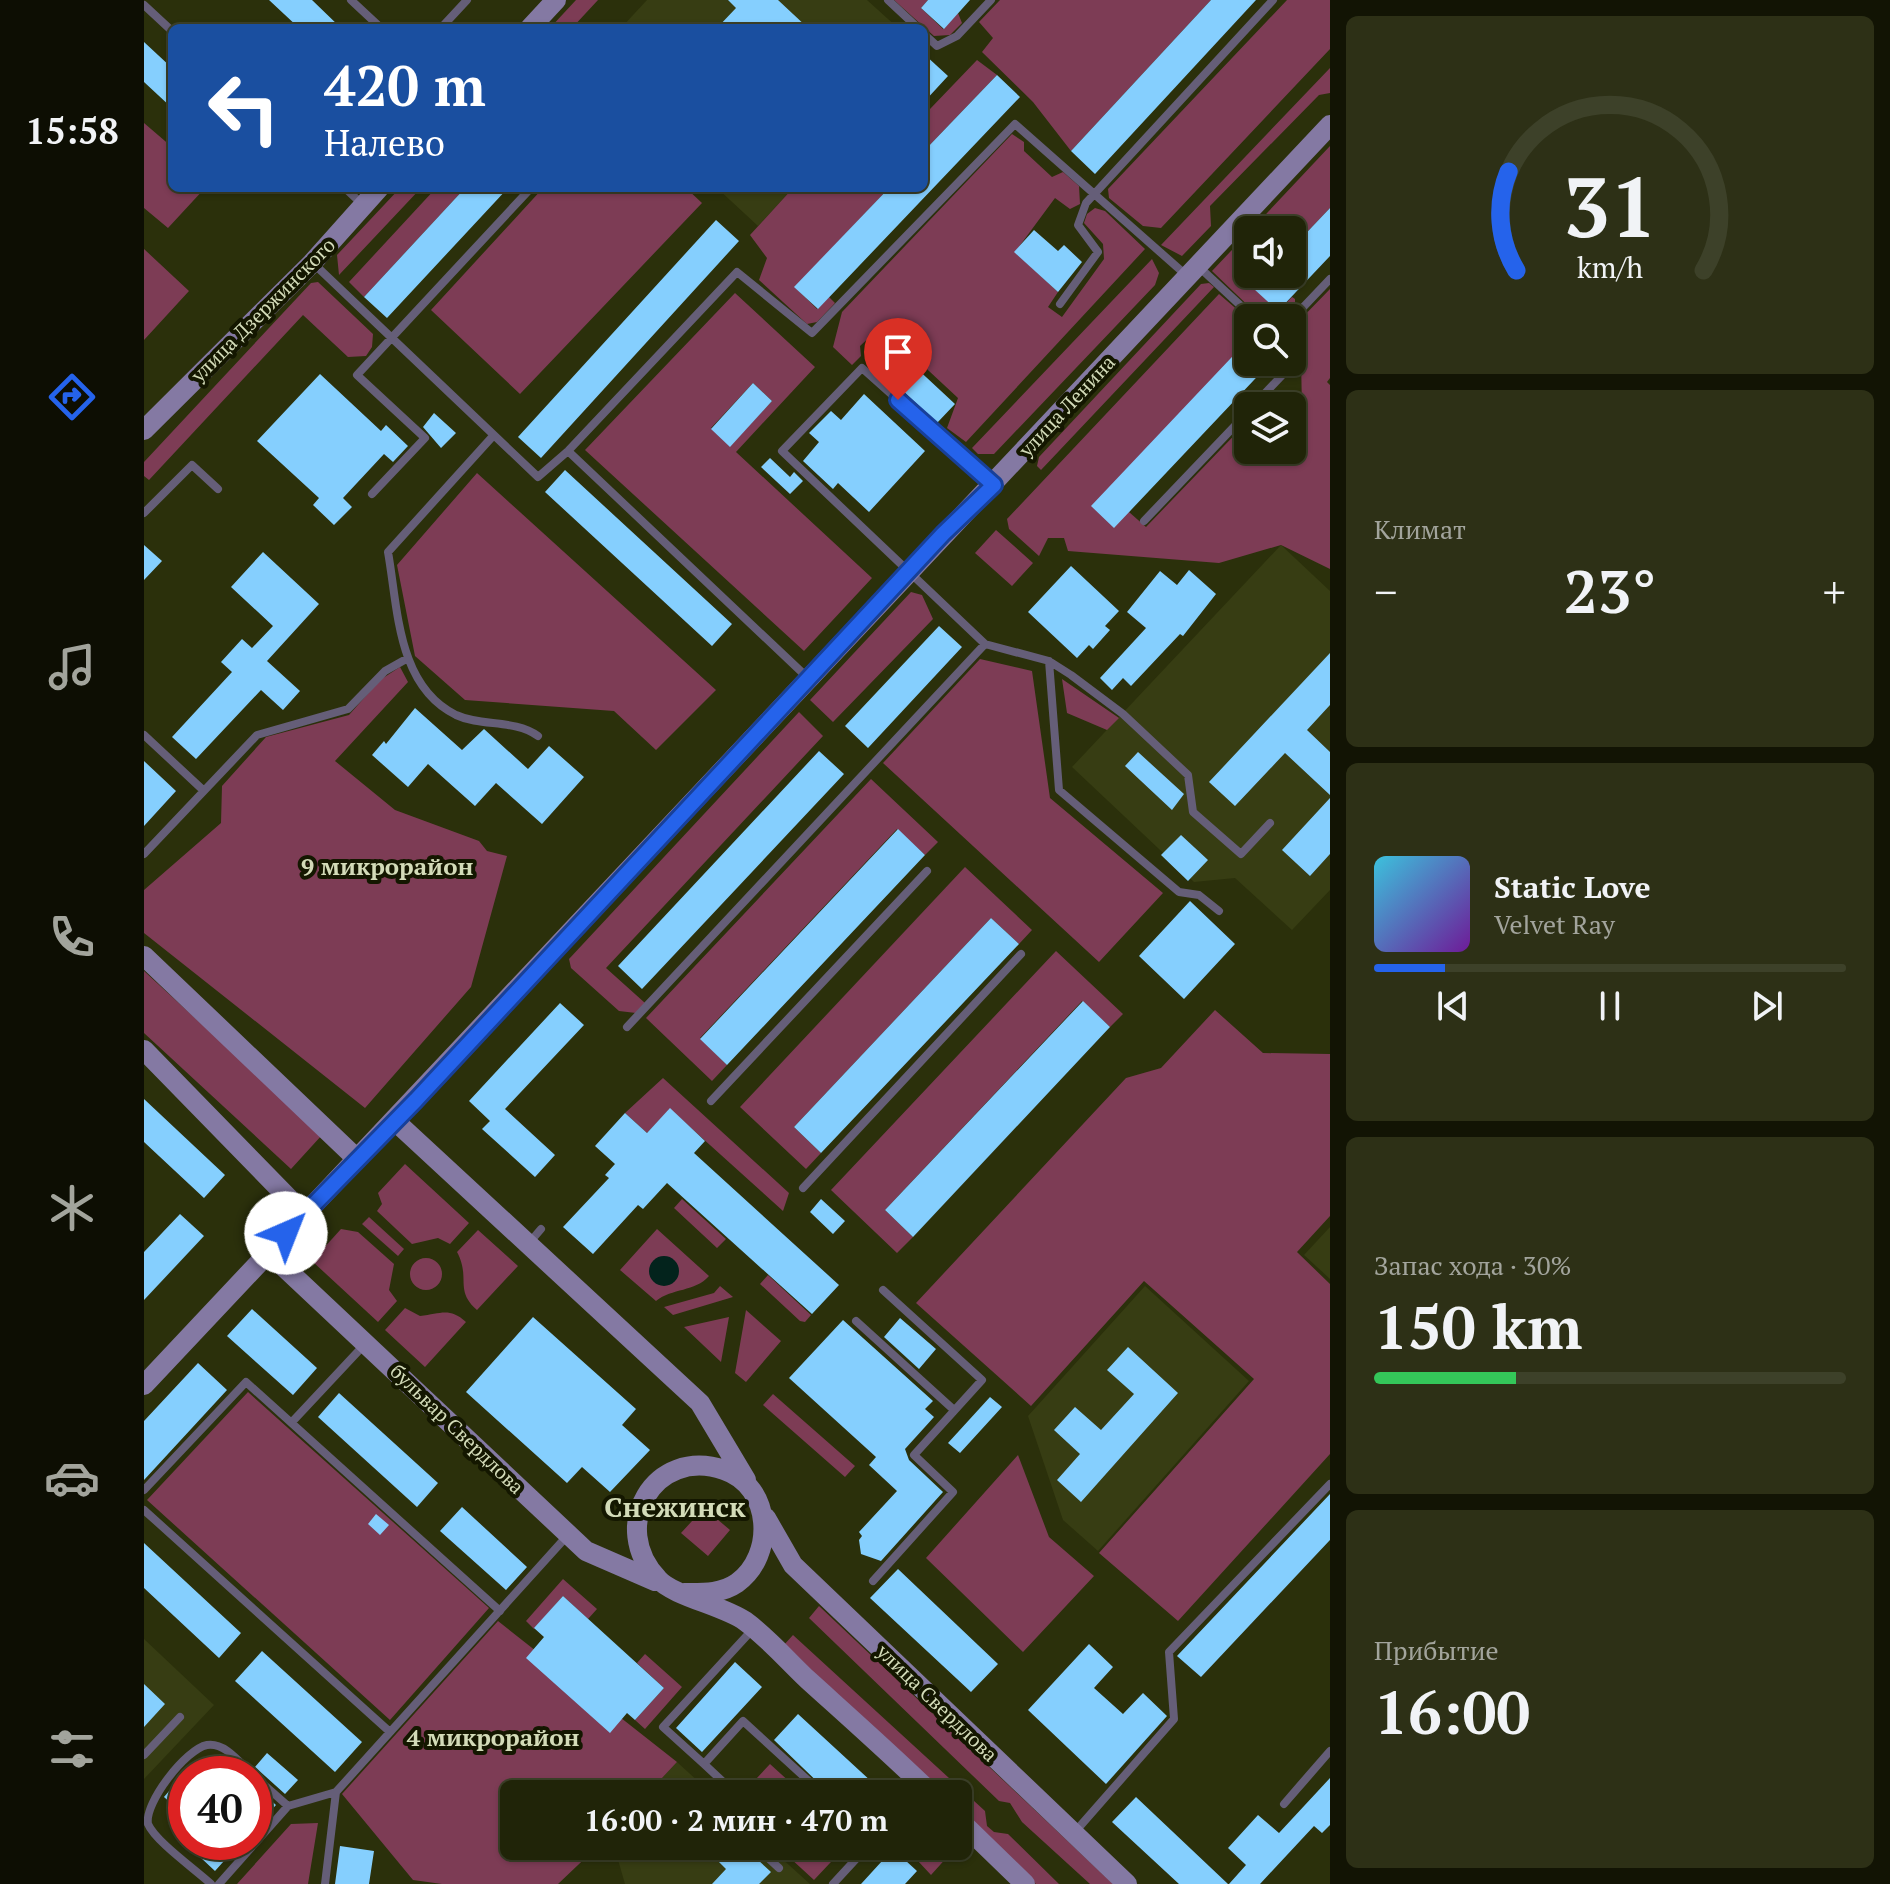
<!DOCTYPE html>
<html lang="ru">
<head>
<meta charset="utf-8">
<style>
	:root { --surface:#202408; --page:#2d3016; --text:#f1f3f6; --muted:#a2a49c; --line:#3d4129; --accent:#2563eb }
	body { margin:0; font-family:"PT Serif",serif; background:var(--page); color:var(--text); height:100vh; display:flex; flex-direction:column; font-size:30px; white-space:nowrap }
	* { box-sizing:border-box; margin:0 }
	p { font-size:26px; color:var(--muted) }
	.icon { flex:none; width:44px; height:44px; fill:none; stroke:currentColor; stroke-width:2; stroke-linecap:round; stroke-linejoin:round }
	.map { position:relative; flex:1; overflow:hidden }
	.sheet { display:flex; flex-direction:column; gap:16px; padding:16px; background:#121404; width:560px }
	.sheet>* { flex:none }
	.top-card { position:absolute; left:24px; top:24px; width:760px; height:168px; border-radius:12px; box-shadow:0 2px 6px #0004,0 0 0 2px var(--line); background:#1a4fa0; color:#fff; overflow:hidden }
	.fabs { position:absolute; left:1090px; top:216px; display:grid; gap:16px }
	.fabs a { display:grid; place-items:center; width:72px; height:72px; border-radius:12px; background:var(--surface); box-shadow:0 2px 6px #0004,0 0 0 2px var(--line); font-size:40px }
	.speed { position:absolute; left:24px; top:1756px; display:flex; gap:16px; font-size:40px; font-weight:700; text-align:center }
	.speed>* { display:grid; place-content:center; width:104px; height:104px; border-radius:50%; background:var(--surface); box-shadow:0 2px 6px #0004,0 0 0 2px var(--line); line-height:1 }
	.speed .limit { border:12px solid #d22; background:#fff; color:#111 }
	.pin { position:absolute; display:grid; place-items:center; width:68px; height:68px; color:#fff; margin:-82px -34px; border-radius:50% 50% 50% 0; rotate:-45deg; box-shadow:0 0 8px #0007 }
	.pin .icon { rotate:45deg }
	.me { position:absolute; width:88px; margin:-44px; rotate:44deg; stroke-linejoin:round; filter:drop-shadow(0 0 6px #0008) }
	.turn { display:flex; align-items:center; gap:28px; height:168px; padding:0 24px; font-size:36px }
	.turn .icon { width:104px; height:104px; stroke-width:2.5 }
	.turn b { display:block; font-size:56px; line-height:68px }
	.big { font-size:60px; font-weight:600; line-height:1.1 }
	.sheet .card { flex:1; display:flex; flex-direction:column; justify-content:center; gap:12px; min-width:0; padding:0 28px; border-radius:12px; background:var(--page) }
	.sheet .dial { align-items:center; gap:0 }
	.dial svg { height:208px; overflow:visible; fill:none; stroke:var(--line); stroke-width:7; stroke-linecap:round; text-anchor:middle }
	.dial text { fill:var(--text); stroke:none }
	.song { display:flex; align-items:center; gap:24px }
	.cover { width:96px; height:96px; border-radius:12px; background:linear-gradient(135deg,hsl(190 70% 55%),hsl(280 70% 35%)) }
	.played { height:8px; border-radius:4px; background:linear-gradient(90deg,var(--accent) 15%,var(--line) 15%) }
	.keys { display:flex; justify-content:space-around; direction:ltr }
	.heat { display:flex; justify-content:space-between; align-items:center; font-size:44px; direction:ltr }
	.charge { height:12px; border-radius:6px; background:linear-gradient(90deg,#34c759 30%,var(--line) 0) }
	.trip { position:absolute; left:356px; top:1780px; width:472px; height:80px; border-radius:12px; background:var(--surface); box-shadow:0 2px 6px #0004,0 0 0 2px var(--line); font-weight:600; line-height:80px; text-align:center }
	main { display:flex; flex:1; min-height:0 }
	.tabs { display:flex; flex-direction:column; width:144px; justify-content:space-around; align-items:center; background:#0d0e03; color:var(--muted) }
	.tabs .icon { width:56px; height:56px }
	.tabs .active { color:var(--accent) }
	.tabs b { font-size:36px; color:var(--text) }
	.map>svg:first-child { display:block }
	.built { fill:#373d13 }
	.green { fill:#7d3c55; fill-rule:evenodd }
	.water { fill:#03231c }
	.building { fill:#85cffe }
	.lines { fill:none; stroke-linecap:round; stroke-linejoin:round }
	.lane { stroke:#655e78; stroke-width:8 }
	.secondary { stroke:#8479a3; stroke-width:20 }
	.route-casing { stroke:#184099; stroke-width:20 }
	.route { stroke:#2563eb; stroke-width:14 }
	.labels { text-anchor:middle; stroke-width:8; stroke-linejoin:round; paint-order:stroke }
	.street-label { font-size:20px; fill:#d3dbb8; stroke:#141700 }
	.quarter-label { font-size:24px; font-weight:bold; fill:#d3dbb8; stroke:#141700 }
	.district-label { font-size:28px; font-weight:bold; fill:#d3dbb8; stroke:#141700 }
</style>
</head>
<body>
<main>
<nav class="tabs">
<b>15:58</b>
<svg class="icon active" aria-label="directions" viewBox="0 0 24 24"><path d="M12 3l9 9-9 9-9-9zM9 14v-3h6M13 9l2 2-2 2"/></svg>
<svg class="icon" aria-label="music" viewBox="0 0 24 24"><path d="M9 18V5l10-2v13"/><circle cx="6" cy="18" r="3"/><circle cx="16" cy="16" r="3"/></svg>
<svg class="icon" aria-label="phone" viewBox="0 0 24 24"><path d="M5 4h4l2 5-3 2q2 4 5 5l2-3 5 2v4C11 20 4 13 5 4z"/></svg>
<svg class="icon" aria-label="climate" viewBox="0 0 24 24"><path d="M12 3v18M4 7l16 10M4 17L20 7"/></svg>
<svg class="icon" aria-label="car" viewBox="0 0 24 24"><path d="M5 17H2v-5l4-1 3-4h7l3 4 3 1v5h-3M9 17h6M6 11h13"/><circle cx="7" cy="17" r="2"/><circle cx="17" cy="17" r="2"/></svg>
<svg class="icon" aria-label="filters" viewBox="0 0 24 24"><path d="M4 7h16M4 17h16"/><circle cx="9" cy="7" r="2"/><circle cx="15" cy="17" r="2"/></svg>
</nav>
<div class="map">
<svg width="1186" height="1884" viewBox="0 0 1186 1884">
	<rect width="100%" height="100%" fill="#2b300b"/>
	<path class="built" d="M503,0H723L754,28H477Z
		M573,188H649L614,226Z
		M1137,545L1186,591V890L1148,930L1091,878L1050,882L928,767Z
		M1186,1227V1279L1160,1255Z
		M1001,1286L1105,1381L954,1551L919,1520L884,1416Z
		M0,1639L70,1705L0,1779Z
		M533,1762L568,1794H503Z
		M470,1846H624L666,1884H481Z"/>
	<path class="green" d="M432,0H454L428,28H406Z
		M750,0H784L777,8L799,29L814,13L818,23L806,35L790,36Z
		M856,0H1067L927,151L889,102L838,52L849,38L835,22Z
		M1143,0H1186V49L1017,228L999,226L965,198L964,189Z
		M833,60L853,75L780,151V104L786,109Z
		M1186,68V93L1175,95L1066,206L1067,226L1038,256L1017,245Z
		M0,123L28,147V188H61L24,228L0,208Z
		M868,134L880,142V151L908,177L919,172L935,186L936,204L926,209L911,198L871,252L914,292L904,307L918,317L960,259L959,244L940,223L943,214L951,208L961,211L1001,249L822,442L803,428L814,398L742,331L731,332L716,346L717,356L708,365L689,347L698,312Z
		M1186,146V208L1148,248V230H1107Z
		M256,188H277L195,275L193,255Z
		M292,188H321L220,297L205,282Z
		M399,188H542L558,203L376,394L287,310Z
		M649,188H745L651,287L673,309L685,297L691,303L673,322L663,324L615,280L623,258L606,235Z
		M1104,233V274H1124L1111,289L1134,311L1148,297L1151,299V304L1138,318H1117L1068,271Z
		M0,249L45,291L0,340Z
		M1008,259L1015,273L1011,285L850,454H834L828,448Z
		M174,282L229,334L228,347L222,356L204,357L159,315L5,480L0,476V462L167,283Z
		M1065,283L1070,287L897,470L893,466L895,457L1057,284Z
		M1186,289V378L1183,382L1186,385V569L1137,545L1075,563L924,551L920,538H904L895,556L865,529L863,519L1075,294L1104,319V346L985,512L1002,527L1104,421V450H1148V406H1133L1148,402L1158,410L1157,358L1151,325Z
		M591,293L671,367L592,452L728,578L660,651L441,450ZM609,383L628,401L586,446L567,428Z
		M333,473L572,690L512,750L470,711L321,700L271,656L253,565Z
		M852,530L889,563L868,586L831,553Z
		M767,592L778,595L789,619L689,722L666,700Z
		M836,659L888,671L906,798L1019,893L955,962L739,763Z
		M256,667L264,682L191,761L251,810L335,841L343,851L363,856L327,987L221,1108L0,933V890L77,823L78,786L122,737L205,715L236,680Z
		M918,679L975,718L963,730L923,713Z
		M655,712L679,736L462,968L501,1003L492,1013L475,1011L427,968L425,959Z
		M727,779L794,842L781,855L753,829L556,1038L583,1065L568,1081L502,1018Z
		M821,867L888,930L875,944L847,918L650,1127L677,1153L662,1169L596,1107Z
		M912,951L979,1014L966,1027L938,1001L741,1210L769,1237L753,1253L687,1190Z
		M0,971L178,1135L147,1169L0,1033Z
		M1071,1010L1119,1053L1186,1054V1216L1153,1252L1186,1284V1454L1034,1621L955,1553L1110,1379L1000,1281L887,1406L772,1303L982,1078L1017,1068Z
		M519,1078L645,1193L639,1211L526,1109L503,1133L481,1113Z
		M261,1164L325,1223L306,1244L294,1238L268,1244L233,1211L238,1204L234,1193Z
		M538,1199L582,1239L573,1248L530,1208Z
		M225,1217L260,1249L254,1256L218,1224Z
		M197,1229L214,1232L250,1264L245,1290L253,1301L234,1322L168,1261Z
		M513,1229L565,1276C551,1292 528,1288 512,1301L476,1270Z
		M334,1230L374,1266L333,1310C310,1290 327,1278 313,1252Z
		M266 1274a16 16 0 1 1 32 0a16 16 0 1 1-32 0Z
		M624,1275L667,1315L661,1322L656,1321L616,1284Z
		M576,1286L589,1297L529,1315L520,1307L570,1293Z
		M261,1308L276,1316C297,1314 305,1307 322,1322L281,1367L241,1330Z
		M602,1310L637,1341L602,1382L591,1373Z
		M585,1317L577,1362L540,1327Z
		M104,1392L345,1608L246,1720L3,1500Z
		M629,1394L711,1466L701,1477L619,1405Z
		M874,1455L905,1537L950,1576L879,1652L782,1558Z
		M560,1508L586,1530L564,1556L537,1533Z
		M419,1579L453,1609L444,1619L419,1596L390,1629L382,1621Z
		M675,1606L969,1884H946L878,1822L866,1803L855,1801L665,1618Z
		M354,1621L533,1762L503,1794H370V1846H454L414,1884H298L269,1880L198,1794Z
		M649,1635L841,1811L843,1826L850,1832L864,1834L915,1884H892L814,1811V1794H796L639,1646Z
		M501,1654L538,1687L501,1729L491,1720L520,1688L493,1663Z
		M626,1764L659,1794H598Z
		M174,1823L164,1884H93L147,1824Z
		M633,1846H702L670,1880Z
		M760,1846H795L805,1855L787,1875Z"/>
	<path class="water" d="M505 1271a15 15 0 1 1 30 0a15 15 0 1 1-30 0Z"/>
	<path class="building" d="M125,0H168L197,28H155Z
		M584,0H634L664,28H573L592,8Z
		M784,0H826L800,29L777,8Z
		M1067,0H1112L951,174L927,151Z
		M0,42L28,68V108L0,82Z
		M780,54L804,76L780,102Z
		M853,75L876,97L674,309L650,287L745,188H780V151Z
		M321,188H364L243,318L220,297Z
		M1186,208V256L1134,311L1110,289L1124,274H1148V248Z
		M572,220L595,241L397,458L374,437Z
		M890,230L914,251L920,245L938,262L914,292L870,252Z
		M739,337L811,404L793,423L722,356Z
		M1104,340V362H1127L970,528L947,506Z
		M176,374L237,431L242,425L264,446L249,462L240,454L199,498L208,507L190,525L169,505L175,498L113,441Z
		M609,383L628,401L586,447L567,429Z
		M720,394L781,451L725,512L694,483L689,489L659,461L675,442L665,433L687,411L697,420Z
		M290,413L312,433L297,448L279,427Z
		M626,458L646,477L650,472L659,481L646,494L617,467Z
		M421,470L588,624L568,646L401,492Z
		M0,545L18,561L0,580Z
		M119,552L175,604L123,661L156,691L139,710L117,690L52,759L28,737L88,672L77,662L98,639L108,648L129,626L87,587Z
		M927,566L975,611L961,626L966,630L949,649L945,645L933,658L884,612Z
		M1045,570L1072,594L1039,636L1036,634L987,686L979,678L968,690L956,678L1002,628L983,612L1016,571L1033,585Z
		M795,626L818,647L724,748L701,726Z
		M1186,653V705L1163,730L1186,752V795L1141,753L1091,806L1065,782Z
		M271,708L318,750L340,729L384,769L405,746L440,777L398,824L352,783L331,806L284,764L264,787L228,755L240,741L242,744Z
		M675,751L700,774L498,989L474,966Z
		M994,752L1040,794L1028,810L981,766Z
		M0,761L32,791L0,826Z
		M1186,798V854L1166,876L1138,850Z
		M754,829L781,855L583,1065L556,1039Z
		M1037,835L1064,860L1044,881L1017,855Z
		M1046,901L1091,944L1040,999L995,956Z
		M847,918L875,944L677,1153L650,1127Z
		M939,1001L966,1027L769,1237L741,1210Z
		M416,1003L440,1025L361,1109L411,1155L391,1177L338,1129L346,1121L325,1101Z
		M0,1099L81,1175L60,1198L0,1142Z
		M526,1108L561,1141L550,1153L695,1285L668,1314L523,1183L499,1209L494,1205L449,1254L419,1227L465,1178L461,1175L471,1164L451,1146L481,1113L503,1133Z
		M677,1199L701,1221L689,1234L666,1212Z
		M36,1214L60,1236L0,1300V1252Z
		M108,1309L173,1368L149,1395L83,1336Z
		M389,1317L492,1409L478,1425L506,1450L466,1492L438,1467L423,1483L322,1392Z
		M756,1318L792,1349L775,1369L740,1337Z
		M699,1320L789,1401L781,1409L790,1417L761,1449L765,1460L799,1492L737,1561L717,1554L715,1540L718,1536L715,1532L753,1491L725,1465L732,1457L645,1378Z
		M984,1347L1034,1393L937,1502L913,1480L936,1454L910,1430L931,1407L957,1430L990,1394L963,1370Z
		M54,1363L83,1390L0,1480V1421Z
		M195,1393L294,1483L273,1507L174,1417Z
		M846,1397L858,1407L816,1453L804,1443Z
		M1186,1494V1540L1057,1677L1033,1656Z
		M318,1507L383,1567L362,1590L296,1531Z
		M232,1514L245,1525L236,1535L224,1524Z
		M0,1543L97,1633L75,1658L0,1588Z
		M754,1569L854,1664L827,1692L726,1598Z
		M419,1596L520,1688L491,1720L483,1713L466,1733L382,1658L400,1637L390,1628Z
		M945,1644L969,1667L950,1688L979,1714L999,1693L1023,1716L962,1784L884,1710Z
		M118,1651L218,1742L191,1772L91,1681Z
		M591,1662L618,1687L558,1752L532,1728Z
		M0,1684L21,1704L0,1727Z
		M654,1714L741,1794H686L630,1740Z
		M123,1753L154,1780L141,1794L111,1767Z
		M42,1771V1817L20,1797Z
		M1186,1778V1825L1178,1833L1170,1826L1116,1884H1085L1102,1865L1084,1848L1114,1815L1135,1833Z
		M110,1785L132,1805L110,1829Z
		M992,1797L1084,1884H1035L968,1822Z
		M40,1842H97L71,1871Z
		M196,1846L230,1851L225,1884H191Z
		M578,1846H599L627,1872L615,1884H568L582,1869L569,1856Z
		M749,1849L773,1871L761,1884H717Z"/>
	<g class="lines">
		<path class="lane" d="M207,0L237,28
			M744,0L774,28
			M0,5L28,31
			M297,28L323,0
			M780,34L793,46L813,36L847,0
			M201,188L218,204
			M169,263L394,477L424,451L593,272L668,333L871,124L1042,275
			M1055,267L1110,318
			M916,304L954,252L934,225L942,203L1129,0
			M1148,319L1186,279
			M1109,406L1144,369L1141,362
			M349,436L244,552C254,608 253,686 312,715C338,727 370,719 394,736
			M424,451L665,679
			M848,484L718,368L638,451L841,644L905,661L927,675L979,714L1044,775L1049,812L1097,854L1126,823
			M228,494L281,438L213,375L387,188
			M0,513L48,465L74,489
			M1000,521L1104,412
			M905,661L915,790L1035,892L1055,895L1075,911
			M0,735L59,790
			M0,854L113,735L204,709L241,671L264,658
			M483,1027L841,644
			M567,1101L783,871
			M659,1188L877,954
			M386,1242L397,1229
			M712,1321L810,1410
			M148,1422L221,1344
			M0,1490L102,1382L356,1611
			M0,1510L246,1732
			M729,1581L809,1492L770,1455L838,1380L739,1290
			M609,1629L519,1727L560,1764L599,1721L679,1794
			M0,1755L36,1717
			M560,1764L590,1792L588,1794
			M110,1776L144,1806
			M1140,1804L1186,1751
			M930,1833L1030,1719L1025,1652L1186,1484
			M611,1846L635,1868
			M67,1884C52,1870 11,1841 4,1824C0,1803 42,1749 63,1745C81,1742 96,1763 108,1774
			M75,1884L144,1806L192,1792
			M181,1884L192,1792L423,1536
			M689,1884L724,1846"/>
		<path class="secondary" d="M386,28L412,0
			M0,430L168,263L235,188
			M0,956L212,1158
			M0,1050L161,1215
			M251,1121L556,1403L602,1480
			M124,1252L442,1551L511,1581
			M0,1385L1186,125
			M622,1518L649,1565L983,1884
			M540,1593C559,1593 577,1594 593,1583C632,1555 628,1486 580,1470C510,1446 464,1527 514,1579C529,1596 580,1606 601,1621C623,1637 643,1660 663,1679C705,1717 748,1755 788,1794
			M814,1819L881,1884"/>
	</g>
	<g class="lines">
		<g class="route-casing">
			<path id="route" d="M142,1233L272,1100L799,534L850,485L754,400"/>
		</g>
		<use href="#route" class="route"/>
	</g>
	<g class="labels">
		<g class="street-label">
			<text transform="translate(119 310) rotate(-45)" y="7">улица Дзержинского</text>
			<text transform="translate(923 406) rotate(-47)" y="7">улица Ленина</text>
			<text transform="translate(313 1429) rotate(44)" y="7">бульвар Свердлова</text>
			<text transform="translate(793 1703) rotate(44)" y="7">улица Свердлова</text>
		</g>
		<g class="quarter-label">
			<text x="243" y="875">9 микрорайон</text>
			<text x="349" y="1746">4 микрорайон</text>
		</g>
		<g class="district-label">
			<text x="531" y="1517">Снежинск</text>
		</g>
	</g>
</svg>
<div class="fabs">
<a><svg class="icon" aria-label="sound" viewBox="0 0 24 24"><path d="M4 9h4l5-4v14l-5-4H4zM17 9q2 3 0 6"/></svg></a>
<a><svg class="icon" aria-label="search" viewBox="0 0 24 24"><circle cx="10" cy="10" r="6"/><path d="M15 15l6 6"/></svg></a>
<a><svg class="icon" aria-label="layers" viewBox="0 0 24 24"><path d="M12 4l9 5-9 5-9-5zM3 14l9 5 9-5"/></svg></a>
</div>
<div class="speed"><div class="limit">40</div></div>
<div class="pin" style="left:754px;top:400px;background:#d93025"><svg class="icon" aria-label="arrive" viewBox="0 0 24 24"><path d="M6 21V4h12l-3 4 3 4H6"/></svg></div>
<svg class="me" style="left:142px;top:1233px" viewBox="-20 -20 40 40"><circle r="19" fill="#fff"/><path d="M0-13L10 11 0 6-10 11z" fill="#2563eb"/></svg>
<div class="trip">16:00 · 2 мин · 470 m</div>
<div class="top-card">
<div class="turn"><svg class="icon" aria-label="left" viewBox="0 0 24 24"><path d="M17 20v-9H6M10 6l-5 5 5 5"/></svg><div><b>420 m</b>Налево</div></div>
</div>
</div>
<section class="sheet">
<div class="card dial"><svg viewBox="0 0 100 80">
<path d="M14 69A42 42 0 1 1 86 69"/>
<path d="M14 69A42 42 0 0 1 11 31" stroke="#2563eb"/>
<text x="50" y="56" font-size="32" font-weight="700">31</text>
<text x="50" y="72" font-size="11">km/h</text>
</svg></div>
<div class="card"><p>Климат</p>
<div class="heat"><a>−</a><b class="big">23°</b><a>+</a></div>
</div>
<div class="card">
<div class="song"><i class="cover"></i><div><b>Static Love</b><p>Velvet Ray</p></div></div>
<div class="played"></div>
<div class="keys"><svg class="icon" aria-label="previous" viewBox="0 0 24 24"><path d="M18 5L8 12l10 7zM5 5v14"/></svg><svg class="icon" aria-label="pause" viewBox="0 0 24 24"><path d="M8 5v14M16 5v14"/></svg><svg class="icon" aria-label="next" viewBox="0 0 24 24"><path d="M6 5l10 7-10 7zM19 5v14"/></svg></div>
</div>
<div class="card"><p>Запас хода · 30%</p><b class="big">150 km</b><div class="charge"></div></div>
<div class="card"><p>Прибытие</p><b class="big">16:00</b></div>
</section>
</main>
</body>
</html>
